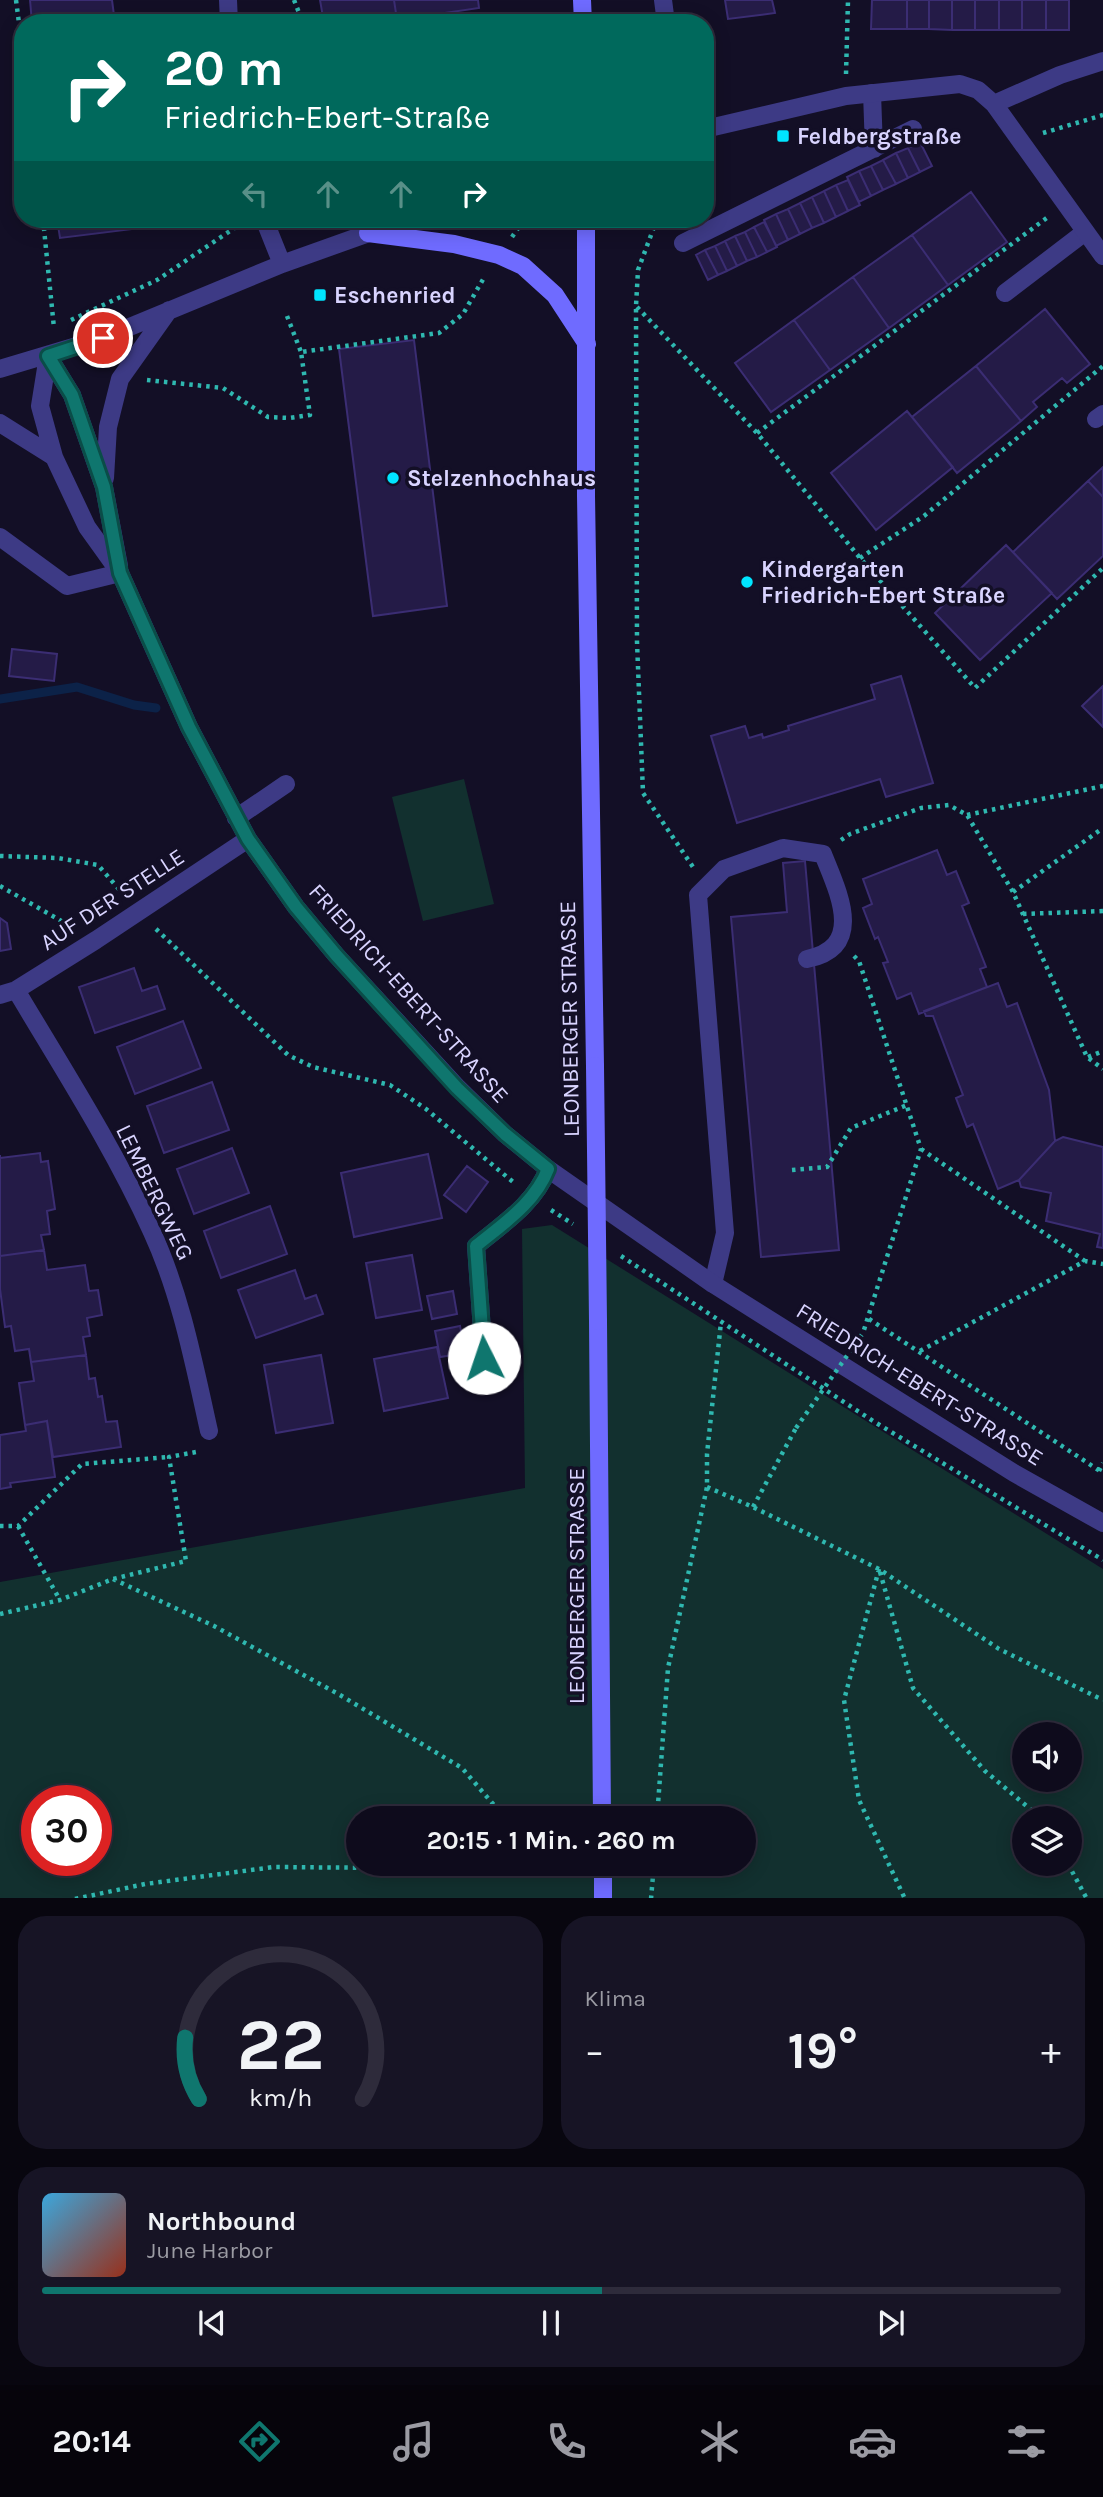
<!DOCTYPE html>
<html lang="de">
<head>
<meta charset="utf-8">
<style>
	:root { --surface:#0e0b1c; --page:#171425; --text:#f1f3f6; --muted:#9b9ba3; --line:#2e2b3b; --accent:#0f766e }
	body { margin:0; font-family:Karla,sans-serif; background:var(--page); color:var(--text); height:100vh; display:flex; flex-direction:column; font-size:26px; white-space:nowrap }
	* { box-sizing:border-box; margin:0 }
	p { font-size:23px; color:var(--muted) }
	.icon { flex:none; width:38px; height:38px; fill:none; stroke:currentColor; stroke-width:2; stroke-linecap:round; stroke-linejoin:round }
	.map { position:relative; height:1898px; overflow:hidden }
	.panel { display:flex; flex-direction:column; gap:18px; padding:18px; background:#08060f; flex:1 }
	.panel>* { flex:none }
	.hud { position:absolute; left:14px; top:14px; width:700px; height:214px; border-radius:28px; box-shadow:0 4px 18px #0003,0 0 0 2px var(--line); background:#00695c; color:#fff; overflow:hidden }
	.controls { position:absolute; left:1012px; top:1722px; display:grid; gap:14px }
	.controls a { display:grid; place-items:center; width:70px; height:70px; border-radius:50%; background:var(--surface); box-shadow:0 4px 18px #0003,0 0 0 2px var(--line); font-size:35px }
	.speed { position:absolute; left:21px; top:1785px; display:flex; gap:14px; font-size:35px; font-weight:700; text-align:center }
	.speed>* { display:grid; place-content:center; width:91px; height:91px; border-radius:50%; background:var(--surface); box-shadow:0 4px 18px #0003,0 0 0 2px var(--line); line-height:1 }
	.speed .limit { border:10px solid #d22; background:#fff; color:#111 }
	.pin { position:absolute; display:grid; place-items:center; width:60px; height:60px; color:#fff; margin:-30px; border:4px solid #fff; border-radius:50%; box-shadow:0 2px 7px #0007 }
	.me { position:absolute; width:77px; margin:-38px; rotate:356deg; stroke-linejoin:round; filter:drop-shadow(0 0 5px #0008) }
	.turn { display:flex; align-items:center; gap:24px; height:147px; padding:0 35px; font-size:32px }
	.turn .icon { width:91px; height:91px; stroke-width:2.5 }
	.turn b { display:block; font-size:49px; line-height:60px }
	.lanes { display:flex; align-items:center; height:66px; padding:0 35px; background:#0003; justify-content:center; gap:35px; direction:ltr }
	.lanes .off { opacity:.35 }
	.big { font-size:52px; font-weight:700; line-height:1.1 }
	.panel .tile { flex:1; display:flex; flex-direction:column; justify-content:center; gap:10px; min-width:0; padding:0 24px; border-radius:28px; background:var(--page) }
	.panel .dial { align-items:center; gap:0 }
	.dial svg { height:182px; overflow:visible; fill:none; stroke:var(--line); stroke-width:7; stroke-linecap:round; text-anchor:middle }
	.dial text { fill:var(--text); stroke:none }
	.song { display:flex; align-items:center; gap:21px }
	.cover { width:84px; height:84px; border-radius:10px; background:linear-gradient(135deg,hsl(200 70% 55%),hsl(10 70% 35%)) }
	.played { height:7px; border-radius:4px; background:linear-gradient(90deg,var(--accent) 55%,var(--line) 55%) }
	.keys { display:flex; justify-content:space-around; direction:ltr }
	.heat { display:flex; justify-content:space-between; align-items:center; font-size:38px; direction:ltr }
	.panel .tiles { flex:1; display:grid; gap:18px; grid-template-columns:1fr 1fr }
	.tile:last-child { grid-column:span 2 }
	.trip { position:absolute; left:346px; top:1806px; width:410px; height:70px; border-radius:35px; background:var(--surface); box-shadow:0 4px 18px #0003,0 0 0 2px var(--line); font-weight:700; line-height:70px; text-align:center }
	.tab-bar { display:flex; height:112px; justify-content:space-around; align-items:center; background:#06040b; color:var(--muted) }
	.tab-bar .icon { width:49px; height:49px }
	.tab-bar .on { color:var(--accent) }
	.tab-bar b { font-size:32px; color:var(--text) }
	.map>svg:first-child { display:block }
	.green { fill:#12302f; fill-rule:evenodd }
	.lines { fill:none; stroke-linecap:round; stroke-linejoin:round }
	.stream { stroke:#0c2248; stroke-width:9 }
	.building { fill:#241b47; stroke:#3b2d73; stroke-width:2 }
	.path { stroke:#2fb8b0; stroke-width:4.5; stroke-dasharray:3.5 5; stroke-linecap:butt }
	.service { stroke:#3d3a85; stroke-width:18 }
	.minor { stroke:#3d3a85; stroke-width:18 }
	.secondary { stroke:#6f6bff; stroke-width:18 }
	.path-bridge { stroke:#2fb8b0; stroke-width:4.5; stroke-dasharray:3.5 5; stroke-linecap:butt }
	.secondary-bridge { stroke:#6f6bff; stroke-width:18 }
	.route-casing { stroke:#0a4d48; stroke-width:18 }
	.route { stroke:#0f766e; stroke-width:12 }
	.poi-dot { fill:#00e5ff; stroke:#130f26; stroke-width:2.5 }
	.labels { text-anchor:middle; stroke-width:7; stroke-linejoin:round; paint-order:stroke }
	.poi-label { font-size:23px; font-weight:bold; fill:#d9d4ff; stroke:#130f26; text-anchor:start }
	.street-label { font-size:23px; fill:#d9d4ff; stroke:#130f26 }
</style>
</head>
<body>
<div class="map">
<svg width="1103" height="1899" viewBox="0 0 1103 1899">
	<rect width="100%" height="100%" fill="#130f26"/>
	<path class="green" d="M464,779L494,904L423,921L392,797Z
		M552,1225L1103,1569V1898L0,1899V1582L525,1488L522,1229ZM1024,1734H1069V1780H1024ZM37,1801H96V1860H37ZM359,1818H744V1864H359ZM1024,1818H1069V1864H1024Z"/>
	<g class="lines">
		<path class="stream" d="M0,699L77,687L134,705L156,708"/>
	</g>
	<path class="building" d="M30,0H112L115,23H32Z
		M320,0H394L397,20L381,23H324Z
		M394,0H478L479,8L397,20Z
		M725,0H772L775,13L728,19Z
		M872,0H907V29H871Z
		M907,0H929V29H907Z
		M929,0H952V30L929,29Z
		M952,0H975V30H952Z
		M975,0H999V30H975Z
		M999,0H1022V30H999Z
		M1022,0H1046V30H1022Z
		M1046,0H1069V30H1046Z
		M920,142L932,166L920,172L908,148Z
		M908,148L920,172L908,178L896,153Z
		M896,153L908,178L896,184L883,160Z
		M883,160L896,184L883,190L871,166Z
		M871,166L883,190L871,196L859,171Z
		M859,171L871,196L859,202L847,177Z
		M848,180L860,205L848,211L836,185Z
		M836,185L848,211L836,217L824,191Z
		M824,191L836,217L824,223L812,197Z
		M971,192L1007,242L948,285L912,235Z
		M812,197L824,223L812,228L800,203Z
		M800,203L812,228L800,234L788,209Z
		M788,209L800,234L788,240L776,214Z
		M776,214L788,240L776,246L764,220Z
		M57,219H140L141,228L60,238Z
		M764,222L777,247L767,252L754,227Z
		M754,227L767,252L757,257L745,232Z
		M745,232L757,257L747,261L735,236Z
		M912,235L948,285L889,328L853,277Z
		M735,236L747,261L737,266L725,241Z
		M725,241L737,266L727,271L715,246Z
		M715,246L727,271L718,275L705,250Z
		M705,250L718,275L708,280L696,255Z
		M853,277L889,328L830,370L794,320Z
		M1045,309L1090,364L1067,383L1062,378L1033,402L1037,407L1021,421L976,366Z
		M794,320L830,370L771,412L735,363Z
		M414,340L447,606L373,616L339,349Z
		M976,366L1021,421L957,473L912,417Z
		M907,411L953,467L876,530L831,473Z
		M1103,467V497L1088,481Z
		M1088,481L1103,497V556L1057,599L1013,552Z
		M1006,545L1052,593L980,660L935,613Z
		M12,649L57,654L54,681L9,676Z
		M901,676L933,783L886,797L880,779L737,823L711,736L745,726L749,738L762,734L763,738L789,730L788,726L875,699L871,685Z
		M1103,686V727L1082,706Z
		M937,850L947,875L956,871L969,903L962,906L986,967L980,969L987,987L919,1014L911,993L897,999L883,963L888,962L878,937L875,939L863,908L872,904L863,879Z
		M805,861L839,1250L761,1257L731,917L787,912L783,863Z
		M0,918L7,923L11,949L0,951Z
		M134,968L142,991L157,986L165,1009L95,1033L79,987Z
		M998,983L1007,1007L1017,1003L1049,1090L1055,1141L1019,1180L998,1189L973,1124L967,1127L956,1098L963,1095L933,1016H926L924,1011Z
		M183,1021L201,1068L135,1094L117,1047Z
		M212,1082L229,1130L164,1153L147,1106Z
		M1063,1137L1103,1147V1248L1097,1247L1100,1234L1046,1221L1051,1193L1021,1187L1019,1180L1055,1141Z
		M232,1148L249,1193L194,1214L177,1169Z
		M40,1153L41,1162L48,1161L55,1209L47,1211L50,1234L41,1235L44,1250L0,1256V1155V1158Z
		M428,1154L442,1218L354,1237L341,1173Z
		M467,1166L488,1182L466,1212L444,1195Z
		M270,1206L287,1254L221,1278L204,1231Z
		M44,1250L47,1270L85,1265L89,1291L98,1290L102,1315L87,1318L90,1336L83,1337L86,1355L31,1362L29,1349L15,1351L11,1326L5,1327L0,1289V1256Z
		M412,1255L422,1310L376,1318L366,1263Z
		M295,1270L305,1299L316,1295L323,1314L256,1338L238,1290Z
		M453,1291L457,1314L432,1319L427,1296Z
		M460,1326L465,1353L440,1357L435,1331Z
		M437,1347L448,1398L384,1411L374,1359Z
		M86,1355L89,1379L95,1378L98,1397L102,1396L106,1422L117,1421L121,1447L53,1457L47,1421L25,1425L19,1383L34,1381L31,1362Z
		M321,1355L333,1423L276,1433L264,1365Z
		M47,1421L55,1477L10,1483L11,1487L0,1489V1435L26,1431L25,1425Z"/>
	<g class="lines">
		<path class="path" d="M16,0L23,54
			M294,0L303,23
			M460,23L485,20V23
			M846,74L848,0
			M1043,133L1103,115
			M43,219L54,328
			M516,219L519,227
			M657,219L638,270L636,306L637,642L643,793L693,867
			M608,225L653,226
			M512,237L519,227L564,226
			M637,307L757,433L860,558L975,688L1103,568
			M287,316L301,352
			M71,320L157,280L242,223
			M147,380L223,388L268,417L290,418L310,415L301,352L439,333L463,314L485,276
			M757,433L1048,217
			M860,558L924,516L1103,366
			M967,815L1103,786
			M841,840L850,834L921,808L949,805L967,815L1013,892L1087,1057L1103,1069
			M0,856L58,858L98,865L124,895
			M0,886L72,927
			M1013,892L1103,828
			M1023,914L1103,911
			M156,929L288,1055L313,1067L390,1085L426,1109L513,1182
			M854,956L859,961L921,1149L863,1333
			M1088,1057L1103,1051
			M921,1149L1085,1261
			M792,1170L827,1167L851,1128L907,1105
			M551,1210L573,1224
			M621,1256L873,1421L1103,1560
			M869,1319L1103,1473
			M920,1351L1085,1261L1103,1264
			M1099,1471L1103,1463
			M707,1487L753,1507L879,1569L999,1649L1103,1700
			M753,1507L796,1428
			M0,1526H18L82,1464L169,1457
			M18,1526L60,1600
			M879,1569L844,1700L859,1800L905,1899
			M880,1572L913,1688L985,1771L1041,1818
			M113,1579L214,1626L340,1695L462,1768L500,1812
			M0,1614L60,1600L113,1579L186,1561L169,1457L196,1452
			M465,1818C479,1813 495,1808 508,1818
			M657,1818L668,1668L707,1487V1454L721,1322
			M1068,1864L1087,1899
			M75,1899L145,1884L274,1867L393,1868L412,1864
			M651,1899L654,1864"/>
		<path class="service" d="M663,0L666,23
			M872,93L874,149
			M683,243L913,129
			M1005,293L1085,232
			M1096,419L1103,414
			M0,537L67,586L120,573
			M236,818L286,784
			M713,1284L725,1233L698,895L724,869L783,848L823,854C837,890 867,947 807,959"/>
		<path class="minor" d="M228,0L229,23
			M994,104L1060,75L1103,61
			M705,129L846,96L960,84L978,90L994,104L1103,256
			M264,219L282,264
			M48,356L40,406L54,457L87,527L120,573L189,727L248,839L296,907L336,955L458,1088L505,1134L548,1169L713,1284L1014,1473L1103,1523
			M48,356L72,395L104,487L119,566
			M0,369L103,338L282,264L408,219
			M0,423L54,457
			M105,478L108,427L120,379L169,310
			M16,990C63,1069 114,1148 152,1232C181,1295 194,1364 209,1431
			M0,995L16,990L96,940L248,839
			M484,1358L476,1246C504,1223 535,1203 548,1169"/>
		<path class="secondary" d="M582,0L583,23
			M586,219V496L595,1066
			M368,233L454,244L499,255L523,266L555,295L587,344
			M598,1321L602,1818
			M603,1864V1899"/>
		<path class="path-bridge" d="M796,1428L863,1333"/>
		<path class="secondary-bridge" d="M595,1066L598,1321"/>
	</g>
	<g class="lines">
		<g class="route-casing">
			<path id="route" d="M103,338L48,356L72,395L104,487L120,573L189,727L248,839L296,907L336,955L457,1088L505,1134L548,1169C535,1203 504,1223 476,1246L484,1358"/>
		</g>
		<use href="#route" class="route"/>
	</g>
	<g class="poi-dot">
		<rect x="776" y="129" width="14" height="14" rx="3.5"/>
		<rect x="313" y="288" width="14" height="14" rx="3.5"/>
		<circle cx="393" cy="478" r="7"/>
		<circle cx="747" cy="582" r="7"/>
	</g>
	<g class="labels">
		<g class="poi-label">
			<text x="797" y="144">Feldbergstraße</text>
			<text x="334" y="303">Eschenried</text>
			<text x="407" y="486">Stelzenhochhaus</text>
			<text x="761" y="577">Kindergarten<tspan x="761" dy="26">Friedrich-Ebert Straße</tspan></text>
		</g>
		<g class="street-label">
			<text transform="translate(112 899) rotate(-33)" y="8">AUF DER STELLE</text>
			<text transform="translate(409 993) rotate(48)" y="8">FRIEDRICH-EBERT-STRASSE</text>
			<text transform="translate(569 1019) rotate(-91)" y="8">LEONBERGER STRASSE</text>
			<text transform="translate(155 1192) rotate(64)" y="8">LEMBERGWEG</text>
			<text transform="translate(920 1384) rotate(32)" y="8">FRIEDRICH-EBERT-STRASSE</text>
			<text transform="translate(576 1586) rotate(-90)" y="8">LEONBERGER STRASSE</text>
		</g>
	</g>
</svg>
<div class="controls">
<a><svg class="icon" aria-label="sound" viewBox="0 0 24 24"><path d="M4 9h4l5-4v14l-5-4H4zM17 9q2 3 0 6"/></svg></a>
<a><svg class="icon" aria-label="layers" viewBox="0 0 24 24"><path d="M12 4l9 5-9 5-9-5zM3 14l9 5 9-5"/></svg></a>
</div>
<div class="speed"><div class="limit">30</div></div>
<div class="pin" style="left:103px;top:338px;background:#d93025"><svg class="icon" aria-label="arrive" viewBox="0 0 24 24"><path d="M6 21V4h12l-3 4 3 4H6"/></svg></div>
<svg class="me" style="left:484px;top:1358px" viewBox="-20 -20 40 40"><circle r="19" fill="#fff"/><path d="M0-13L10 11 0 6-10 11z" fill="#0f766e"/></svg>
<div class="trip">20:15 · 1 Min. · 260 m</div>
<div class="hud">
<div class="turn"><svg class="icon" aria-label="right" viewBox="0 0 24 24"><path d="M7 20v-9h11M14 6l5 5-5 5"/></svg><div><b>20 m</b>Friedrich-Ebert-Straße</div></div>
<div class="lanes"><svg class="icon off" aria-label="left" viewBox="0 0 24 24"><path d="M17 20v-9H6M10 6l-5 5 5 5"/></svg><svg class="icon off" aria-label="ahead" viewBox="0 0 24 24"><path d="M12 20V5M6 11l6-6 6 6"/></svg><svg class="icon off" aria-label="ahead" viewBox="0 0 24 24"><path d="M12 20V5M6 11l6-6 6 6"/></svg><svg class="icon" aria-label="right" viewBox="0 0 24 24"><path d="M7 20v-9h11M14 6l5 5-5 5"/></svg></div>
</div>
</div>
<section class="panel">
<div class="tiles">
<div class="tile dial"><svg viewBox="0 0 100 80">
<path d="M14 69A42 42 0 1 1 86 69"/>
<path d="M14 69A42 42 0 0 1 8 42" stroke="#0f766e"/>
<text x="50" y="56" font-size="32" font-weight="700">22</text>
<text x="50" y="72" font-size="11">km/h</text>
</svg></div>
<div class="tile"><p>Klima</p>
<div class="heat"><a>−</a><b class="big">19°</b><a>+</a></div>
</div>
<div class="tile">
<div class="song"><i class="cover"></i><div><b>Northbound</b><p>June Harbor</p></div></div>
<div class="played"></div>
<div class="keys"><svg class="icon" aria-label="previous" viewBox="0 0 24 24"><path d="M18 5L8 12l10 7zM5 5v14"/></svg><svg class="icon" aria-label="pause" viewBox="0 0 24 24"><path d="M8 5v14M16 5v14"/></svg><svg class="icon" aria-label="next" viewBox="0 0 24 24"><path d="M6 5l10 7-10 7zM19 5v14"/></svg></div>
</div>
</div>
</section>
<nav class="tab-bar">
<b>20:14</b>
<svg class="icon on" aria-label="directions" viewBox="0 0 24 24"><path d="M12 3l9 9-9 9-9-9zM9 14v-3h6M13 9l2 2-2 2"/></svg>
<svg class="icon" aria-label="music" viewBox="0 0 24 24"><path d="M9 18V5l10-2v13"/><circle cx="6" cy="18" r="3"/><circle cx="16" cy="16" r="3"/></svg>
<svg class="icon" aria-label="phone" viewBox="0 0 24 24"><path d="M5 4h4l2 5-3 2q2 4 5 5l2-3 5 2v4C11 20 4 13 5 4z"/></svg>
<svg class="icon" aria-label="climate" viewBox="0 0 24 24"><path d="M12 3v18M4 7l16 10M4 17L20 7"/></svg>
<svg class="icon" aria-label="car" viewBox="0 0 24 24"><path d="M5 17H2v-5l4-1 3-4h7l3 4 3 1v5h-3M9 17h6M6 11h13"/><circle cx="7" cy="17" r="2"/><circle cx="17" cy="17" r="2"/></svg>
<svg class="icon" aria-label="filters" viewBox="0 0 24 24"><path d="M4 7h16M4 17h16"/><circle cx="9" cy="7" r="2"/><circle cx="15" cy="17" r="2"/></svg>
</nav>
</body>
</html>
